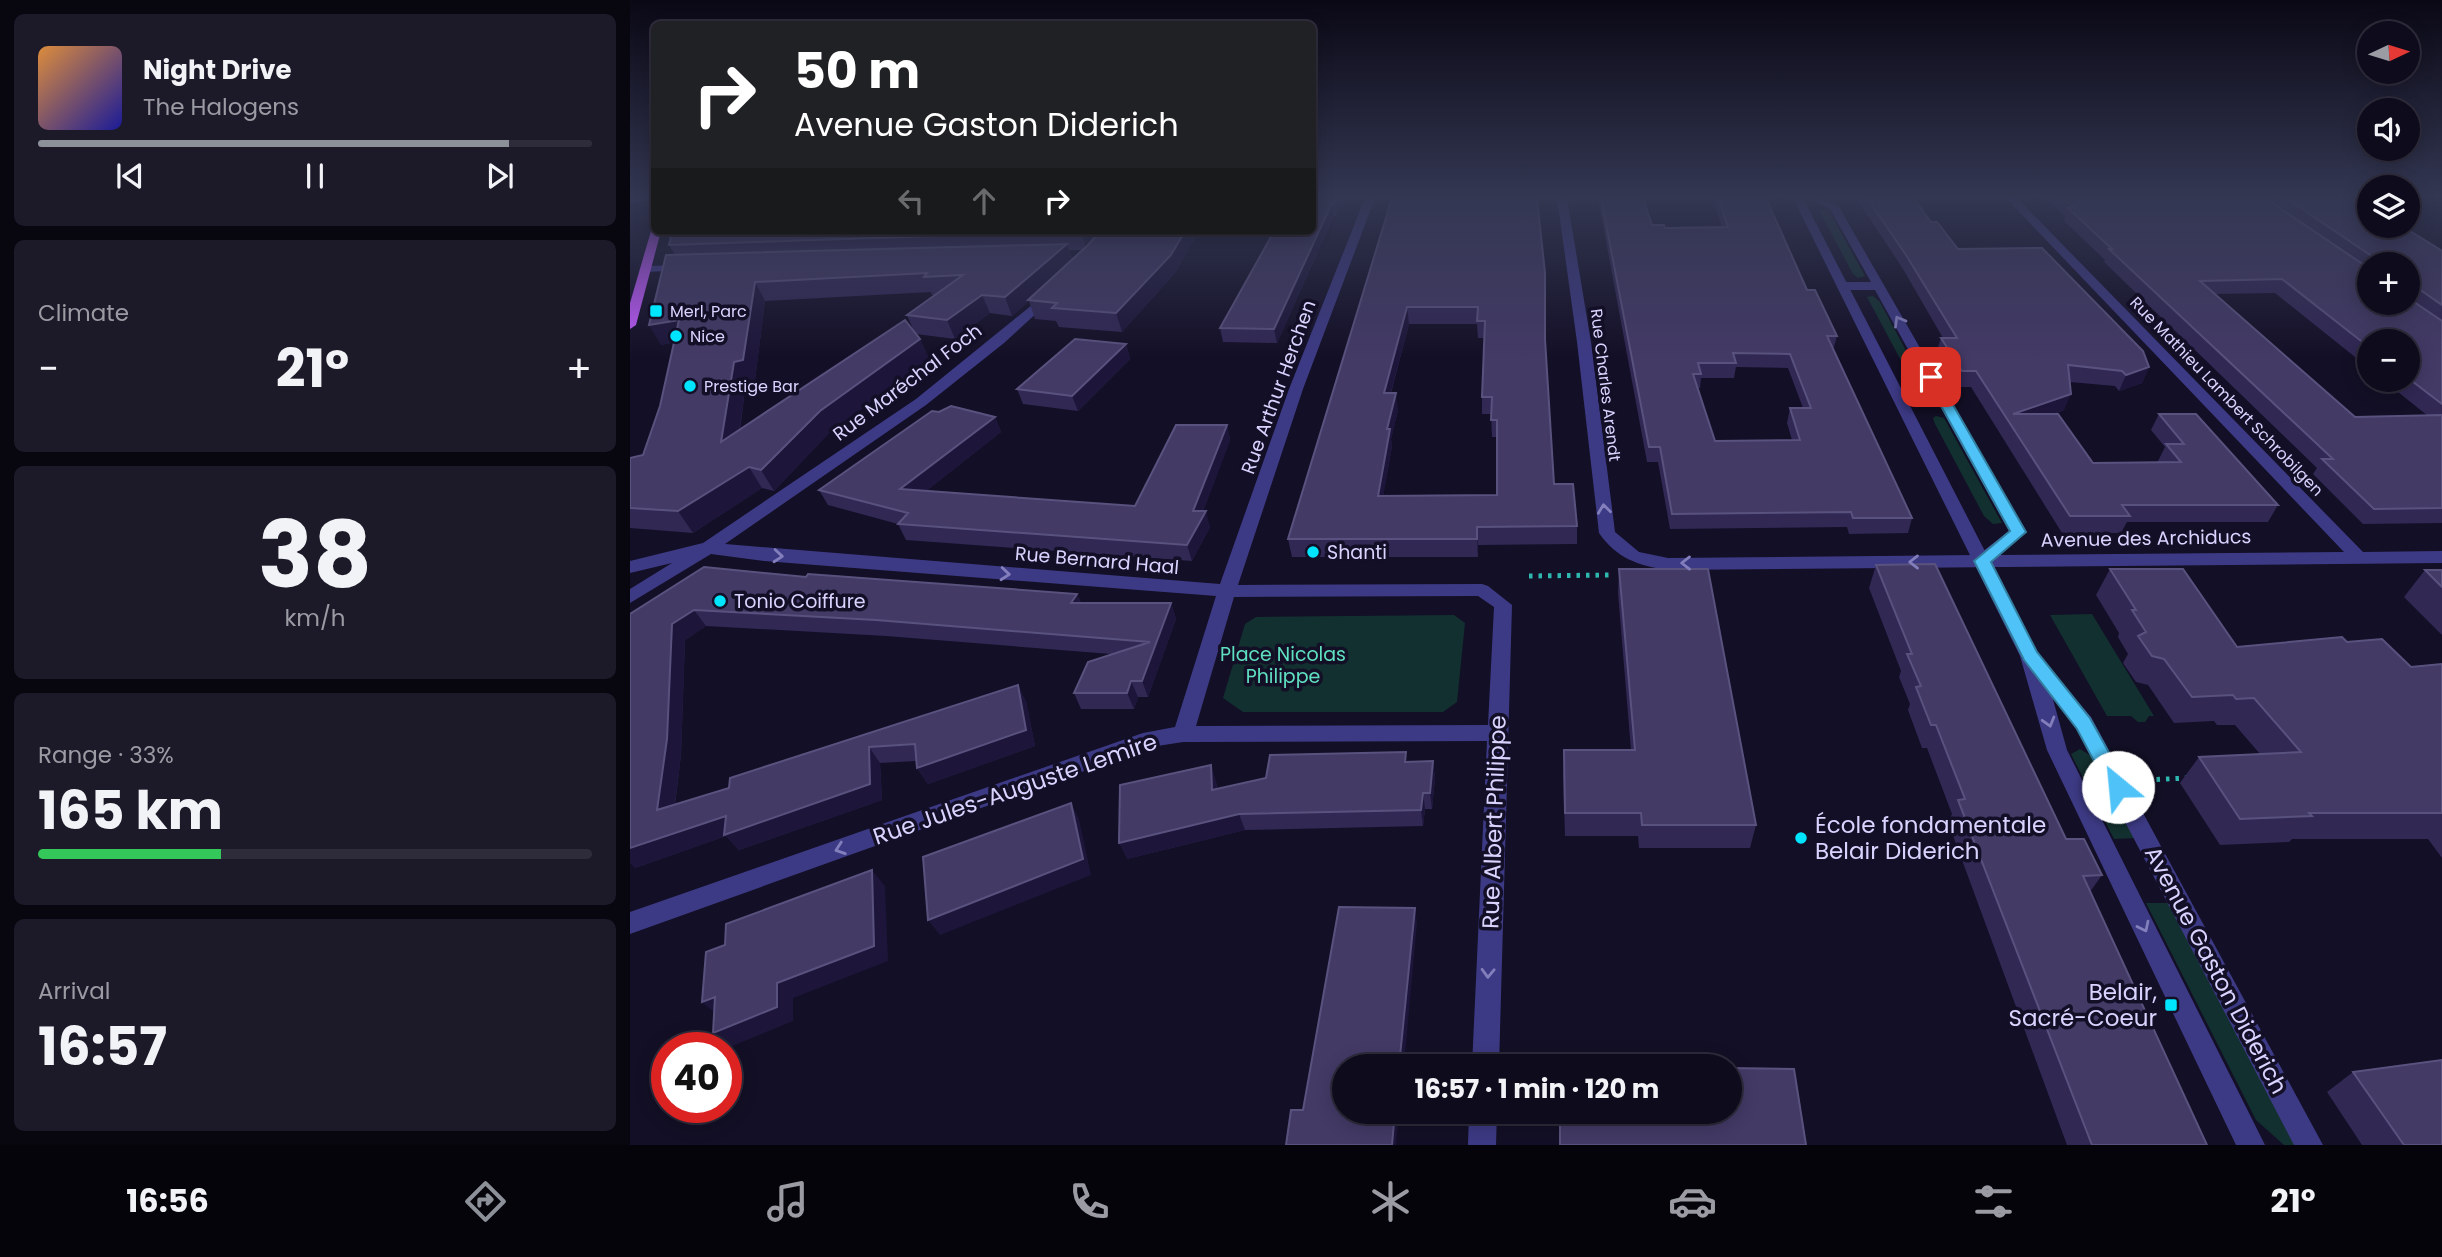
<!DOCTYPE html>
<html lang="en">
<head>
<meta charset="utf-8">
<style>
	:root { --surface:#0e0b1c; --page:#1c1929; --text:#f1f3f6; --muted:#9b9ba3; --line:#2e2b3b; --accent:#8c9099 }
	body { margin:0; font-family:Poppins,sans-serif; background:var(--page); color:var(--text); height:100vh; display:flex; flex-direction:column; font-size:26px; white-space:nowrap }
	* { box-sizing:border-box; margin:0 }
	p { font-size:23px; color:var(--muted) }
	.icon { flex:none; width:38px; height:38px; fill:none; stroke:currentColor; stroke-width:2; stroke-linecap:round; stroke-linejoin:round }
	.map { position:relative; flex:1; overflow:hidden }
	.drawer { display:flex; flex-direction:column; gap:14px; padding:14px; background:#08060f; width:630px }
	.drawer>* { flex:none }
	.hud { position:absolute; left:21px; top:21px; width:665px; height:214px; border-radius:10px; box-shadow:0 4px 18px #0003,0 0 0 2px var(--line); background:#202124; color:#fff; overflow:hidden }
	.needle { width:46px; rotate:86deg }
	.fabs { position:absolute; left:1727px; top:21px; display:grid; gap:14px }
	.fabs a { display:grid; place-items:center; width:63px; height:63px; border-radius:50%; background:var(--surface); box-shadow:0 4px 18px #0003,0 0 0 2px var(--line); font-size:35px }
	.speed { position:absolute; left:21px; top:1032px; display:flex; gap:14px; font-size:35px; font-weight:700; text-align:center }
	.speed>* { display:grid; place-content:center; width:91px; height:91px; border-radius:50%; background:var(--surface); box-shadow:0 4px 18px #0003,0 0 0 2px var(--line); line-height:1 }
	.speed .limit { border:10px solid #d22; background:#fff; color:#111 }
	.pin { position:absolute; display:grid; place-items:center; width:60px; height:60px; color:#fff; margin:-30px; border-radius:14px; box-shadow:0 4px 10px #0006 }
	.me { position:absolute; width:77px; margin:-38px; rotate:332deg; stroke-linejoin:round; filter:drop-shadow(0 0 5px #0008) }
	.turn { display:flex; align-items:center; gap:24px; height:147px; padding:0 28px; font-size:32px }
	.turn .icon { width:91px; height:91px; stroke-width:2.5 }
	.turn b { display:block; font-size:49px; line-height:60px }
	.lanes { display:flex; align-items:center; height:66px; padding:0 28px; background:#0003; justify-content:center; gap:35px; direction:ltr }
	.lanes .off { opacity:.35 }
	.big { font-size:52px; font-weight:700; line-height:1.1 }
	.drawer .widget { flex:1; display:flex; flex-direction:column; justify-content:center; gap:10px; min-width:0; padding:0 24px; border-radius:10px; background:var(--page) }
	.drawer .dial { align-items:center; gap:0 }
	.dial b { font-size:91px; line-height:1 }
	.song { display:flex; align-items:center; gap:21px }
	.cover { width:84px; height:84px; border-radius:10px; background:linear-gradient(135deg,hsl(30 70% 55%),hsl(240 70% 35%)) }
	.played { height:7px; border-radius:4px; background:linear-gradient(90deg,var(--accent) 85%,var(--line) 85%) }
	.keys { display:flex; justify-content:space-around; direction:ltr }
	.heat { display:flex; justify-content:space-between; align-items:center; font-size:38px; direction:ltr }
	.charge { height:10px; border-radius:5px; background:linear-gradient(90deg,#34c759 33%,var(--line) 0) }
	.trip { position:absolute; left:702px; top:1054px; width:410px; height:70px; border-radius:35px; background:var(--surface); box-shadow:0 4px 18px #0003,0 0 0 2px var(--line); font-weight:700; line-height:70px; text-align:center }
	.tabs { display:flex; height:112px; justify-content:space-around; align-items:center; background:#06040b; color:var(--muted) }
	.tabs .icon { width:49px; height:49px }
	.tabs .active { color:var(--accent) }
	.tabs b { font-size:32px; color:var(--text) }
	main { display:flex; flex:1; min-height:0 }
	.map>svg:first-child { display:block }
	.green { fill:#12302f }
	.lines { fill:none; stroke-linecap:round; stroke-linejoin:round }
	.path { stroke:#2fb8b0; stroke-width:5; stroke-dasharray:3.5 6; stroke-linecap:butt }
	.minor { fill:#3d3a85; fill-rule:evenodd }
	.tertiary { fill:#3d3a85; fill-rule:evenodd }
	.primary { fill:#c25bff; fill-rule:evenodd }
	.wall { fill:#312854; fill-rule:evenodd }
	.shaded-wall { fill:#1d163a }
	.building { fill:#433a66; stroke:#5a527e; stroke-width:2; fill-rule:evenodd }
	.oneway { stroke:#837fbc }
	.route { fill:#4fc3f7; stroke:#337fa1; stroke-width:2 }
	.poi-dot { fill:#00e5ff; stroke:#130f26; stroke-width:2.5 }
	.labels { text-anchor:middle; stroke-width:7; stroke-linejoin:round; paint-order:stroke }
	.far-poi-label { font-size:16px; fill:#d9d4ff; stroke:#130f26; text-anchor:start }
	.far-street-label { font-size:16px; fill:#d9d4ff; stroke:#130f26 }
	.street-label { font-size:19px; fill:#d9d4ff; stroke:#130f26 }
	.poi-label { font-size:19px; fill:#d9d4ff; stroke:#130f26; text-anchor:start }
	.park-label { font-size:19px; fill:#5fe0c0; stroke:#130f26 }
	.near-street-label { font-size:23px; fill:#d9d4ff; stroke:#130f26 }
	.near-poi-label { font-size:23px; fill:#d9d4ff; stroke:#130f26; text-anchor:start }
</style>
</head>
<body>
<main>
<section class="drawer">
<div class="widget">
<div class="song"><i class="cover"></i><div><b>Night Drive</b><p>The Halogens</p></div></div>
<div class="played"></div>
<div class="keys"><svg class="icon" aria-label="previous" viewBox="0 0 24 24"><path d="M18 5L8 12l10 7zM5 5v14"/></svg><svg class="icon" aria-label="pause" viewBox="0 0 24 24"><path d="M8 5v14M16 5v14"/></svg><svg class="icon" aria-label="next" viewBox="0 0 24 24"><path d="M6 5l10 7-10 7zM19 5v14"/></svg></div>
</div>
<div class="widget"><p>Climate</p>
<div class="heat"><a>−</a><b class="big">21°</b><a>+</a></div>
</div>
<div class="widget dial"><b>38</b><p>km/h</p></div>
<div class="widget"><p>Range · 33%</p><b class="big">165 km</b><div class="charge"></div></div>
<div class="widget"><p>Arrival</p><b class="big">16:57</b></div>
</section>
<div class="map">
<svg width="1812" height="1145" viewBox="0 0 1812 1145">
	<rect width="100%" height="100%" fill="#130f26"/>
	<path class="green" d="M1198,209L1235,276L1228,278L1223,274L1189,210Z
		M1243,296L1250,302L1297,390H1289L1283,383L1237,297Z
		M1306,416L1314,418L1372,523L1363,524L1354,516L1305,424L1303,418Z
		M1462,614L1524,716H1519L1515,722H1508L1501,716H1477L1420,615Z
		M824,615L835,623L827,702L813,712H613L593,698L615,624L626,617Z
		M1450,749L1466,759L1507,838L1484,839L1441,754Z
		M1516,903H1541L1667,1145H1654L1626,1120Z"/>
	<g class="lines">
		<path class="path" d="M899,576L979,575
			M1517,780L1557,778"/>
		<path class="minor" d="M735,198H745L673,389L608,585L852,584L858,586L882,605L869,1066H842L857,741L553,742L521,747L0,934V912L513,733L545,727L586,596L134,561L81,554L0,603V589L42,563L0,573V561L73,543L286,399L418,292L424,296L422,299L374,343L296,405L95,544L590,584L659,389ZM848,596L864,607L858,725L566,726L604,597Z
			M927,198H937L961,342L985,532L1009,552L1038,558L1348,555L1379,531L1309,404L1271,405L1264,401L1271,397L1304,396L1245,290H1213L1207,286L1213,282H1241L1200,209L1177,198H1191L1209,207L1396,532L1370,555L1714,552L1376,198H1387L1733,552L1812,551V563L1038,570C1009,566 986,558 969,533L947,342Z
			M56,265L62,268L60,270L15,272L9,269L15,266Z
			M839,1111H867L866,1145H838Z"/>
		<path class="tertiary" d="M0,198H23L0,204Z
			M1163,198H1173L1410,658L1461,717L1693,1145H1664L1446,728L1422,696L1437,750L1635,1145H1606L1417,750L1390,656Z"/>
		<path class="primary" d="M24,228V231H31L6,325L0,329V303L21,231Z"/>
	</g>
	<path class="wall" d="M682,198H715L706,216H704L647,343L593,342L590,328L640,239L639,235Z
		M762,198L915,339L924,484L947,526V544L848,545V557H662L658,539ZM779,324H847L848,338H854L852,397V414H861L862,437H867V495L753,496L762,446L761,439L768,410L761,393Z
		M968,198H1013L1022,225L1035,228L1092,227L1082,198H1136L1177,290L1207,336L1203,350L1282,518L1278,533L1219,534L1217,527L1040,529L1028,462H1017ZM1106,367L1158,368L1173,408H1160L1157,423L1162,440L1085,441L1067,388H1070L1071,378H1104Z
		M1226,198H1283L1301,222L1328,249L1519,367L1512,383L1489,391L1485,386L1440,382L1434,410L1424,414L1463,463H1529L1528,461L1535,447L1521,430L1529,414L1648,505L1638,522H1497L1491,533H1432L1341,387H1327L1306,353L1311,338H1313L1273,269Z
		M1416,198H1727L1812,251V523L1733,524L1683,474L1687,468L1474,262L1475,260L1434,221L1435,216ZM1740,264H1778V303H1740ZM1645,293L1740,369V341H1778V380H1753L1798,416L1725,417L1584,294Z
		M42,231H569L545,273L492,332L429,327L426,321L405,319L399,301L382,316L360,313L325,339L286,334L290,339L299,359L201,431L144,491L132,488L63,533L0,528V458L13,455L30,406L44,342L31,345L45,255L39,245ZM439,250H453L442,259ZM301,292L302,295H305L277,315L285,334L110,430L116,382L125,380L135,301Z
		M496,344L500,359L448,411L393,404L387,389Z
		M365,417L371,432L296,491L505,506L597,425L600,440L573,511L580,527L562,561L276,540L268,524L198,505L189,490Z
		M1246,565L1436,839L1472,875L1460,892L1577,1145H1437L1318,822L1322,814L1297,748H1292L1278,710L1280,704L1269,677L1271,671L1239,588Z
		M989,569L1126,825L1120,848H1009L1008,836H935L933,774L934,750H1001L988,593Z
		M1480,569L1607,647L1717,642L1781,667L1812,664V858L1798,839H1662L1659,842L1590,845L1550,783L1569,757L1630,754L1605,725H1587L1584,721L1544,723L1518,685L1506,682L1493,663L1498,654L1488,637L1489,633L1466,595Z
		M1795,570H1812V635L1774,597Z
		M176,577L447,594L451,603H541L546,619L518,697H508L504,709H451L444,693L481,654L256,636L76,626L55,640L51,755L45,805L396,701L405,746L298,784L287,768L286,761L250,763L252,800L109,850L96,836L5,868L0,614Z
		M803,761L805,778L802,809H795L793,826L615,830L497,859L586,781L587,789L778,762Z
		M1723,1072L1812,1145H1732L1697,1092Z"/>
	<path class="shaded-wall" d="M707,198H715L706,216L705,203Z
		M702,203L704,216L647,343L644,329Z
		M451,231H472L456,249Z
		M555,231H569L545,273L492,332L486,313Z
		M437,244L443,262L398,300L399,301L382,316L375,297Z
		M125,282L135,301L125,380L116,382L105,463L91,442L104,362Z
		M352,295L360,313L325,339L317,320Z
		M777,307L779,324L756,410L754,393Z
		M49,320L61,339L31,345L19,325Z
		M290,339L299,359L201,431L144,491L131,470L190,411Z
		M496,344L500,359L448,411L442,396Z
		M1519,367L1512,383L1489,391L1496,375Z
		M766,393L768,410L761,439L762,446L750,514L748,496L757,429Z
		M1441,394L1434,410L1383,428V414Z
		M365,417L371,432L278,505L270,489Z
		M597,425L600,440L568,526L576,511L580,527L562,561L557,545L563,511Z
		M119,467L132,488L63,533L48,511Z
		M847,527L848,545V557L847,539Z
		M447,594L453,610L441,603Z
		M541,603L546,619L518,697L512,681Z
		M64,610L76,626L55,640L51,755L42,826L27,810L42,624Z
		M501,681L508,697L504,709L497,693Z
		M388,685L396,701L405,746L298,784L287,768Z
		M239,747L250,763L252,800L109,850L96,836L5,868L0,863V848Z
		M803,761L805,778L802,809L800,793Z
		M581,765L586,781L588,806L582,790Z
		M793,793L795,809L793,826L791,810Z
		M441,803L449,819L461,875L310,935L298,920Z
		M609,814L615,830L497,859L489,843Z
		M242,870L255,886L258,961L163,998V1021L100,1047L83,1033L147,983Z
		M785,908L787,923L774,1066H769Z
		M85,997L90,1017L72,1002Z
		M765,1111H769L766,1145H762Z"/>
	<path class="building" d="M682,198H707L705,203H702L644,329L590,328L642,235H639L642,231H682Z
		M762,198H907L915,273V339L924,484H943L947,526L847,527V539H658ZM777,307H848L847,321H855L852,397H862L861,420H867V495L748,496L760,429H757L766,393H754Z
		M971,198H1013L1022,225H1034L1035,228L1098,227L1088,198H1136L1177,290H1185L1207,336H1197L1282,518H1223L1221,512L1042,514L1030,447H1019ZM1103,353L1160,354L1181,408H1160L1170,440L1085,441L1063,374H1071L1068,363H1106Z
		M1237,198H1283L1301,222H1307L1328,249L1412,248L1513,351L1519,367L1496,375L1492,371L1438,365L1441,394L1383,414H1428L1463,463L1551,462L1536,444H1554L1529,414H1566L1648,505H1492L1500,516H1440L1346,371H1332L1311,338H1327L1276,255Z
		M1433,198H1635L1740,269V303H1778V298L1812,321V404L1778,378V341H1740V348L1652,279L1570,281L1725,417L1812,415V508L1744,509L1692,459H1703L1479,249H1482L1438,208H1444Z
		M1656,198H1727L1740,206V226H1772L1812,251V305L1786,287L1778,288V264H1749V261Z
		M42,231H451L39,245Z
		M470,231H555L541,255L486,313L422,308L427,303L398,300L458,245Z
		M437,244L375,297L352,295L317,320L277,315L333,275L294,277L297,273L125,282L113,360L104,362L91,442L275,320L290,339L190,411L131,470L119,467L48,511L0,508V458L13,455L30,406L49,320L19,325L36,255Z
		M445,339L496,344L442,396L387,389Z
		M321,406L365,417L270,489L505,506L546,425H597L563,511H576L557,545L268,524L278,513L189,490L302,411L309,412Z
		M1305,564L1436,839H1454L1472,875L1453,876L1577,1145H1462L1328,800L1335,799L1306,725H1301L1286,687L1291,686L1277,654H1282L1246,565Z
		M74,567L176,577L178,574L447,594L441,603H541L512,681H501L497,693H444L458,662L520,642L246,620L64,610L42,624L37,739L27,810L99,788L100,778L388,685L396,730L287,768L285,744L239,747L240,784L94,835L96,816L0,848V614Z
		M989,569H1078L1126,825H1012L1011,813H935L934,750H1005Z
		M1480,569H1553L1607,647L1712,637L1717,642L1752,639L1781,667L1812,664V813H1679L1682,816L1610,819L1569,757L1671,752L1624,698L1606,699L1603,695L1562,697L1534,659L1522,656L1508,636L1516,632L1502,610H1506Z
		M1795,570H1812V587Z
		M776,752L775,762L803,761L800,793H793L791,810L609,814L489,843L490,785L581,765L582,790L636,778L640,755Z
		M441,803L453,859L298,920L293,857Z
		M242,870L244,946L147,983V1007L83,1033L85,997L72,1002L76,952L95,945L96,924Z
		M709,907L785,908L769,1066H714V1111H765L762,1145H656L661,1110H673Z
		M1812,1060V1145H1774L1723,1072Z
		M930,1065L997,1066H930Z
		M1099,1068L1164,1069L1176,1145H930V1111H1099Z"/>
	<defs><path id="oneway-chevron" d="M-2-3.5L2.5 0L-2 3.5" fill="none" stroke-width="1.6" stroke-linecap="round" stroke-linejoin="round" transform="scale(1.75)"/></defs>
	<g class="oneway">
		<use href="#oneway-chevron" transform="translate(1269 321) rotate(-120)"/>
		<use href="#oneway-chevron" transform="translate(974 509) rotate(-97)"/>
		<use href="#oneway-chevron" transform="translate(148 556) rotate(5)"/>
		<use href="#oneway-chevron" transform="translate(1284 562) rotate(180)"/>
		<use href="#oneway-chevron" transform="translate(1056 563) rotate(180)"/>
		<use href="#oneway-chevron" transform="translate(375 574) rotate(5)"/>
		<use href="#oneway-chevron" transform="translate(1419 722) rotate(74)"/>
		<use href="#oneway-chevron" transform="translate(210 849) rotate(161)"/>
		<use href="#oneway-chevron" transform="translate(1514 927) rotate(64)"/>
		<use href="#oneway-chevron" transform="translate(858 973) rotate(92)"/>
	</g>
	<linearGradient id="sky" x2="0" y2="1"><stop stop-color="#0a0815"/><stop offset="0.55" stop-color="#333752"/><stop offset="1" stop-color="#333752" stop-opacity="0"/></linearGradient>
	<rect width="1812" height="358" fill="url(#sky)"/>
	<path class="route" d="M1301,373L1307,377L1396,532L1361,562L1407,652L1460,718L1498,787L1495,793L1488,795L1481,793L1447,729L1394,660L1344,561L1380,531L1295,377Z"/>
	<g class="poi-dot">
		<rect x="19" y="304" width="14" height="14" rx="3.5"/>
		<circle cx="46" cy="336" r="7"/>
		<circle cx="60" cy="386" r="7"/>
		<circle cx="683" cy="552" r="7"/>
		<circle cx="90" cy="601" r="7"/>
		<circle cx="1171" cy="838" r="7"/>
		<rect x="1534" y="998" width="14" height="14" rx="3.5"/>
	</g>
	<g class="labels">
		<g class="far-poi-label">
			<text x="40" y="317">Merl, Parc</text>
			<text x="60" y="342">Nice</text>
			<text x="74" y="392">Prestige Bar</text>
		</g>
		<g class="far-street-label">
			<text transform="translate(976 385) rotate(83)" y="6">Rue Charles Arendt</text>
			<text transform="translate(1597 396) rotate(46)" y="6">Rue Mathieu Lambert Schrobilgen</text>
		</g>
		<g class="street-label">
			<text transform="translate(277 382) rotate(-37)" y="7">Rue Maréchal Foch</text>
			<text transform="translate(648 387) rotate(-70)" y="7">Rue Arthur Herchen</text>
			<text transform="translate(1516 538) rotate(-1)" y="7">Avenue des Archiducs</text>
			<text transform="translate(467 560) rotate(5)" y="7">Rue Bernard Haal</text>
		</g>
		<g class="poi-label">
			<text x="697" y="559">Shanti</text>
			<text x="104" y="608">Tonio Coiffure</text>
		</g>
		<g class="park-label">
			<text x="653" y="661">Place Nicolas<tspan x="653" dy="22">Philippe</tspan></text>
		</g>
		<g class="near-street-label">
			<text transform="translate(385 789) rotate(-19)" y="8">Rue Jules-Auguste Lemire</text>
			<text transform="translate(864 822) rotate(-88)" y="8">Rue Albert Philippe</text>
			<text transform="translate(1586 970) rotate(62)" y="8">Avenue Gaston Diderich</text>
		</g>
		<g class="near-poi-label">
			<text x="1185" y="833">École fondamentale<tspan x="1185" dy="26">Belair Diderich</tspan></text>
			<text x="1527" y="1000" text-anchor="end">Belair,<tspan x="1527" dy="26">Sacré-Coeur</tspan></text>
		</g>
	</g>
</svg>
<div class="fabs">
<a><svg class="needle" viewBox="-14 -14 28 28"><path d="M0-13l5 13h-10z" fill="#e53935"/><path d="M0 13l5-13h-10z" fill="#9b9ba3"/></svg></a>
<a><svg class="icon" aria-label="sound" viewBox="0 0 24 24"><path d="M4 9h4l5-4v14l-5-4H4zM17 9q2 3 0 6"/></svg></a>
<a><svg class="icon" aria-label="layers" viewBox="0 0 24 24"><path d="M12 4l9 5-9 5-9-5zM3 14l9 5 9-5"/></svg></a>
<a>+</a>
<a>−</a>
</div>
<div class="speed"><div class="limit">40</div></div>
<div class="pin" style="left:1301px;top:377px;background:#d93025"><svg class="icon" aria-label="arrive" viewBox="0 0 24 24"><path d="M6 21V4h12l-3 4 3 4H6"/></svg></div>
<svg class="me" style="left:1488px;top:787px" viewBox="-20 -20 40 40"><circle r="19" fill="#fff"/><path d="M0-13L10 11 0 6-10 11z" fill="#4fc3f7"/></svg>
<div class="trip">16:57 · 1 min · 120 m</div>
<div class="hud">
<div class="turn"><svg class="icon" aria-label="right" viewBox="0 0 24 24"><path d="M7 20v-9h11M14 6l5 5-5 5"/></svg><div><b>50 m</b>Avenue Gaston Diderich</div></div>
<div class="lanes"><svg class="icon off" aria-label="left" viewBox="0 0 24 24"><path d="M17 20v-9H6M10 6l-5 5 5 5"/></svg><svg class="icon off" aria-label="ahead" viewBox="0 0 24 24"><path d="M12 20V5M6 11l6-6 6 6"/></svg><svg class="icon" aria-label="right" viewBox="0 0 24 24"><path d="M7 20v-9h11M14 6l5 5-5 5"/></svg></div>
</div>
</div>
</main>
<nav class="tabs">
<b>16:56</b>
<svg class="icon active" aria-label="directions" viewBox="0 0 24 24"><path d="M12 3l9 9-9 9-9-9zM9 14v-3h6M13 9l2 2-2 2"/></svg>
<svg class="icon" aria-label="music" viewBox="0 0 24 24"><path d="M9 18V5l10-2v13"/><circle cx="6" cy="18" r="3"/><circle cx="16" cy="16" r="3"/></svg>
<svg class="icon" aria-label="phone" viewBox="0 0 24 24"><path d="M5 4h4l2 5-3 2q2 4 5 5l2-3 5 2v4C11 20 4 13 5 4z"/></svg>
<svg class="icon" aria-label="climate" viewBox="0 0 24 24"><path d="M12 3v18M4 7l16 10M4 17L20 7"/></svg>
<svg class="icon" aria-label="car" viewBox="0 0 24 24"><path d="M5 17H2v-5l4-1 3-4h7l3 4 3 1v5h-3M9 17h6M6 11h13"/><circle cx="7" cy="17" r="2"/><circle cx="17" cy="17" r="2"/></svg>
<svg class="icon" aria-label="filters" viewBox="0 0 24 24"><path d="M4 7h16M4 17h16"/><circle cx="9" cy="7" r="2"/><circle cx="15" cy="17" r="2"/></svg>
<b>21°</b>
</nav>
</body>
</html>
